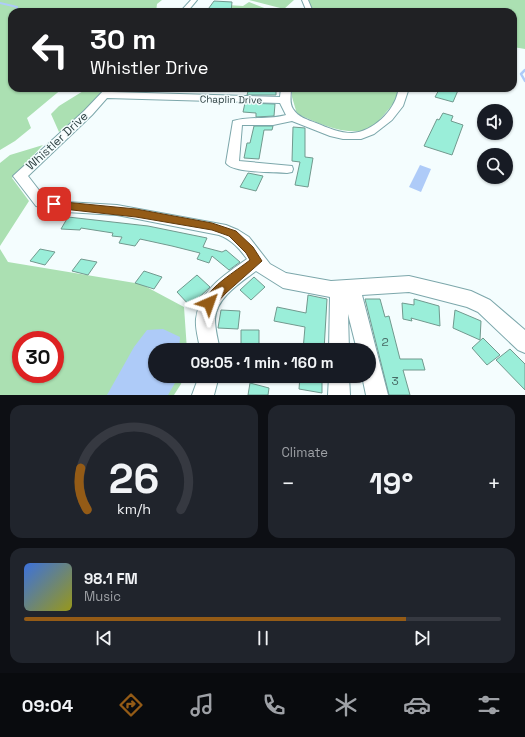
<!DOCTYPE html>
<html lang="en">
<head>
<meta charset="utf-8">
<style>
	:root { --surface:#171b24; --page:#20242c; --text:#f1f3f6; --muted:#9ea1a6; --line:#363941; --accent:#945b16 }
	body { margin:0; font-family:"Space Grotesk",sans-serif; background:var(--page); color:var(--text); height:100vh; display:flex; flex-direction:column; font-size:15px; white-space:nowrap }
	* { box-sizing:border-box; margin:0 }
	p { font-size:13px; color:var(--muted) }
	.icon { flex:none; width:22px; height:22px; fill:none; stroke:currentColor; stroke-width:2; stroke-linecap:round; stroke-linejoin:round }
	.map { position:relative; height:395px; overflow:hidden }
	.panel { display:flex; flex-direction:column; gap:10px; padding:10px; background:#0d0f14; flex:1 }
	.panel>* { flex:none }
	.banner { position:absolute; left:8px; top:8px; width:509px; height:84px; border-radius:12px; box-shadow:0 1px 3px #0004; background:#202124; color:#fff; overflow:hidden }
	.buttons { position:absolute; left:477px; top:104px; display:grid; gap:8px }
	.buttons a { display:grid; place-items:center; width:36px; height:36px; border-radius:50%; background:var(--surface); box-shadow:0 1px 3px #0004; font-size:20px }
	.speed { position:absolute; left:12px; top:331px; display:flex; gap:8px; font-size:20px; font-weight:700; text-align:center }
	.speed>* { display:grid; place-content:center; width:52px; height:52px; border-radius:50%; background:var(--surface); box-shadow:0 1px 3px #0004; line-height:1 }
	.speed .limit { border:6px solid #d22; background:#fff; color:#111 }
	.pin { position:absolute; display:grid; place-items:center; width:34px; height:34px; color:#fff; margin:-17px; border-radius:8px; box-shadow:0 2px 6px #0006 }
	.me { position:absolute; width:44px; margin:-22px; rotate:43deg; stroke-linejoin:round; filter:drop-shadow(0 0 3px #0008) }
	.turn { display:flex; align-items:center; gap:14px; height:84px; padding:0 16px; font-size:18px }
	.turn .icon { width:52px; height:52px; stroke-width:2.5 }
	.turn b { display:block; font-size:28px; line-height:34px }
	.big { font-size:30px; font-weight:800; line-height:1.1 }
	.panel .tile { flex:1; display:flex; flex-direction:column; justify-content:center; gap:6px; min-width:0; padding:0 14px; border-radius:12px; background:var(--page) }
	.panel .dial { align-items:center; gap:0 }
	.dial svg { height:104px; overflow:visible; fill:none; stroke:var(--line); stroke-width:7; stroke-linecap:round; text-anchor:middle }
	.dial text { fill:var(--text); stroke:none }
	.song { display:flex; align-items:center; gap:12px }
	.cover { width:48px; height:48px; border-radius:6px; background:linear-gradient(135deg,hsl(220 70% 55%),hsl(60 70% 35%)) }
	.played { height:4px; border-radius:2px; background:linear-gradient(90deg,var(--accent) 80%,var(--line) 80%) }
	.keys { display:flex; justify-content:space-around; direction:ltr }
	.heat { display:flex; justify-content:space-between; align-items:center; font-size:22px; direction:ltr }
	.panel .tiles { flex:1; display:grid; gap:10px; grid-template-columns:1fr 1fr }
	.tile:last-child { grid-column:span 2 }
	.trip { position:absolute; left:148px; top:343px; width:228px; height:40px; border-radius:20px; background:var(--surface); box-shadow:0 1px 3px #0004; font-weight:800; line-height:40px; text-align:center }
	.tabs { display:flex; height:64px; justify-content:space-around; align-items:center; background:#090b0e; color:var(--muted) }
	.tabs .icon { width:28px; height:28px }
	.tabs .selected { color:var(--accent) }
	.tabs b { font-size:18px; color:var(--text) }
	.map>svg:first-child { display:block }
	.green { fill:#abe0b2; fill-rule:evenodd }
	.water { fill:#aecbf8 }
	.lines { fill:none; stroke-linecap:round; stroke-linejoin:round }
	.stream-far1 { stroke:#aecbf8; stroke-width:2 }
	.stream { stroke:#aecbf8; stroke-width:2.5 }
	.building { fill:#9aeed9; stroke:#71998e }
	.minor-casing { stroke:#7ca7ab; stroke-width:2 }
	.minor { fill:#fff; fill-rule:evenodd }
	.route { fill:#945b16; stroke:#603b0e }
	.labels { text-anchor:middle; stroke-width:3; stroke-linejoin:round; paint-order:stroke }
	.far-street-label { font-size:10px; fill:#2c3f40; stroke:#f4fdfe }
	.street-label { font-size:12px; fill:#2c3f40; stroke:#f4fdfe }
	.near-number-label { font-size:12px; fill:#486b66 }
</style>
</head>
<body>
<div class="map">
<svg width="525" height="395" viewBox="0 0 525 395">
	<rect width="100%" height="100%" fill="#f4fdfe"/>
	<path class="green" d="M0,0H162L157,4L156,12H12V88H63L27,118L31,128L15,141L0,150Z
		M249,0H294L284,9Z
		M307,0H525V49L513,47V12H314Z
		M249,2L272,11H223L212,4L243,6Z
		M88,88H108L83,112L59,132L51,114L59,106Z
		M292,88H398L399,97L371,130C342,135 323,125 297,114L292,97Z
		M43,145L12,178L29,201L0,246V163L10,155Z
		M0,249L8,262L141,284L184,307L187,350H155V376H183L181,384L174,395H0ZM21,340H55V374H21Z"/>
	<path class="water" d="M420,165L431,169L421,192L409,187Z
		M163,329L180,337L179,350H155V376H179L168,395H107L134,347L147,330Z"/>
	<g class="lines">
		<path class="stream-far1" d="M0,3L17,7V9L23,12"/>
		<path class="stream" d="M525,70L521,74L525,81"/>
	</g>
	<path class="building" d="M214,1L232,2L231,12H206Z
		M249,88H276V95H247Z
		M440,88H459L453,102L435,97Z
		M245,103L275,104L274,116L256,117V113L243,112Z
		M443,113L453,116L451,121L463,125L452,155L424,146L437,119L439,120Z
		M254,126H273L272,130H264L259,159L244,158L247,143H250Z
		M293,127L305,128V157L313,158L308,187L295,185L300,162L292,161Z
		M248,173L263,176L256,191L240,187Z
		M68,217L148,226L207,238L203,247L222,252L226,250L240,262L229,270L212,256L209,263L197,259L200,253L172,246L140,239L135,246L119,243L122,237L112,236L113,233L81,228L80,230L61,229Z
		M40,249L55,252L45,265L30,261Z
		M81,259L97,262L88,275L72,271Z
		M144,271L162,277L154,289L135,283Z
		M197,275L210,287L190,306L177,292Z
		M254,277L265,287L251,300L240,290Z
		M308,295L327,299L324,350H303L305,327L274,321L277,307L306,313Z
		M365,299H380L385,317L389,316L400,359H422L425,370H403L410,395H389Z
		M414,299L439,306L440,326L411,318L412,321L403,319L402,303L414,305Z
		M221,310L240,311L238,329L218,328Z
		M455,310L481,321L480,340L453,328Z
		M241,330H259V347L241,348Z
		M483,338L500,355L487,365L472,348Z
		M510,349L525,364V390L496,360Z
		M300,376H322V393L299,389Z
		M250,383L269,388L268,395H248Z"/>
	<g class="lines">
		<g class="minor-casing">
			<path id="minor" d="M191,0H197L187,12H180Z
				M302,0H308L313,12H307Z
				M282,10L286,11L287,12H279Z
				M106,88H116L112,92L280,97L281,88H291C291,95 289,103 293,109C298,117 308,120 316,123C328,128 340,133 352,133C373,132 394,111 398,92L395,88H406L408,91L403,106L392,120L374,134L361,139H343L330,136L292,121L273,125H242L239,161L292,166L293,169L292,172L287,173C275,172 232,173 226,163L233,121C251,116 268,120 286,115L280,103L107,98L92,115L28,176L45,198L66,202L117,205L226,225L238,230L249,237L270,264L286,273L331,281L409,276L447,285L471,291L490,300L525,330V353L518,350L478,312L467,307L409,292L362,295L388,395H366L362,376H369V350H357L348,314L349,350H329L330,297L283,288L256,271C240,283 216,298 215,319C215,330 218,340 220,350H200C199,340 195,329 196,319C199,290 226,274 247,259C239,248 232,240 219,235L117,215L66,212L36,206L13,176L84,111Z
				M199,376H219L214,395H192Z
				M329,376H349L350,395H328Z"/>
		</g>
		<use href="#minor" class="minor"/>
	</g>
	<path class="route" d="M54,201L136,209L212,223L236,231L253,247L262,261L226,293L213,307L209,309L205,307L203,303C211,285 235,272 250,260L246,253L229,236L212,230L136,217L54,208L49,204Z"/>
	<g class="labels">
		<g class="far-street-label">
			<text transform="translate(231 99) rotate(1)" y="4">Chaplin Drive</text>
		</g>
		<g class="street-label">
			<text transform="translate(57 141) rotate(-43)" y="4">Whistler Drive</text>
		</g>
		<g class="near-number-label">
			<text x="385" y="346">2</text>
			<text x="395" y="385">3</text>
		</g>
	</g>
</svg>
<div class="buttons">
<a><svg class="icon" aria-label="sound" viewBox="0 0 24 24"><path d="M4 9h4l5-4v14l-5-4H4zM17 9q2 3 0 6"/></svg></a>
<a><svg class="icon" aria-label="search" viewBox="0 0 24 24"><circle cx="10" cy="10" r="6"/><path d="M15 15l6 6"/></svg></a>
</div>
<div class="speed"><div class="limit">30</div></div>
<div class="pin" style="left:54px;top:204px;background:#d93025"><svg class="icon" aria-label="arrive" viewBox="0 0 24 24"><path d="M6 21V4h12l-3 4 3 4H6"/></svg></div>
<svg class="me" style="left:209px;top:303px" viewBox="-20 -20 40 40"><path d="M0-17L14 15 0 8-14 15z" fill="#945b16" stroke="#fff" stroke-width="4"/></svg>
<div class="trip">09:05 · 1 min · 160 m</div>
<div class="banner">
<div class="turn"><svg class="icon" aria-label="left" viewBox="0 0 24 24"><path d="M17 20v-9H6M10 6l-5 5 5 5"/></svg><div><b>30 m</b>Whistler Drive</div></div>
</div>
</div>
<section class="panel">
<div class="tiles">
<div class="tile dial"><svg viewBox="0 0 100 80">
<path d="M14 69A42 42 0 1 1 86 69"/>
<path d="M14 69A42 42 0 0 1 9 37" stroke="#945b16"/>
<text x="50" y="56" font-size="32" font-weight="700">26</text>
<text x="50" y="72" font-size="11">km/h</text>
</svg></div>
<div class="tile"><p>Climate</p>
<div class="heat"><a>−</a><b class="big">19°</b><a>+</a></div>
</div>
<div class="tile">
<div class="song"><i class="cover"></i><div><b>98.1 FM</b><p>Music</p></div></div>
<div class="played"></div>
<div class="keys"><svg class="icon" aria-label="previous" viewBox="0 0 24 24"><path d="M18 5L8 12l10 7zM5 5v14"/></svg><svg class="icon" aria-label="pause" viewBox="0 0 24 24"><path d="M8 5v14M16 5v14"/></svg><svg class="icon" aria-label="next" viewBox="0 0 24 24"><path d="M6 5l10 7-10 7zM19 5v14"/></svg></div>
</div>
</div>
</section>
<nav class="tabs">
<b>09:04</b>
<svg class="icon selected" aria-label="directions" viewBox="0 0 24 24"><path d="M12 3l9 9-9 9-9-9zM9 14v-3h6M13 9l2 2-2 2"/></svg>
<svg class="icon" aria-label="music" viewBox="0 0 24 24"><path d="M9 18V5l10-2v13"/><circle cx="6" cy="18" r="3"/><circle cx="16" cy="16" r="3"/></svg>
<svg class="icon" aria-label="phone" viewBox="0 0 24 24"><path d="M5 4h4l2 5-3 2q2 4 5 5l2-3 5 2v4C11 20 4 13 5 4z"/></svg>
<svg class="icon" aria-label="climate" viewBox="0 0 24 24"><path d="M12 3v18M4 7l16 10M4 17L20 7"/></svg>
<svg class="icon" aria-label="car" viewBox="0 0 24 24"><path d="M5 17H2v-5l4-1 3-4h7l3 4 3 1v5h-3M9 17h6M6 11h13"/><circle cx="7" cy="17" r="2"/><circle cx="17" cy="17" r="2"/></svg>
<svg class="icon" aria-label="filters" viewBox="0 0 24 24"><path d="M4 7h16M4 17h16"/><circle cx="9" cy="7" r="2"/><circle cx="15" cy="17" r="2"/></svg>
</nav>
</body>
</html>
